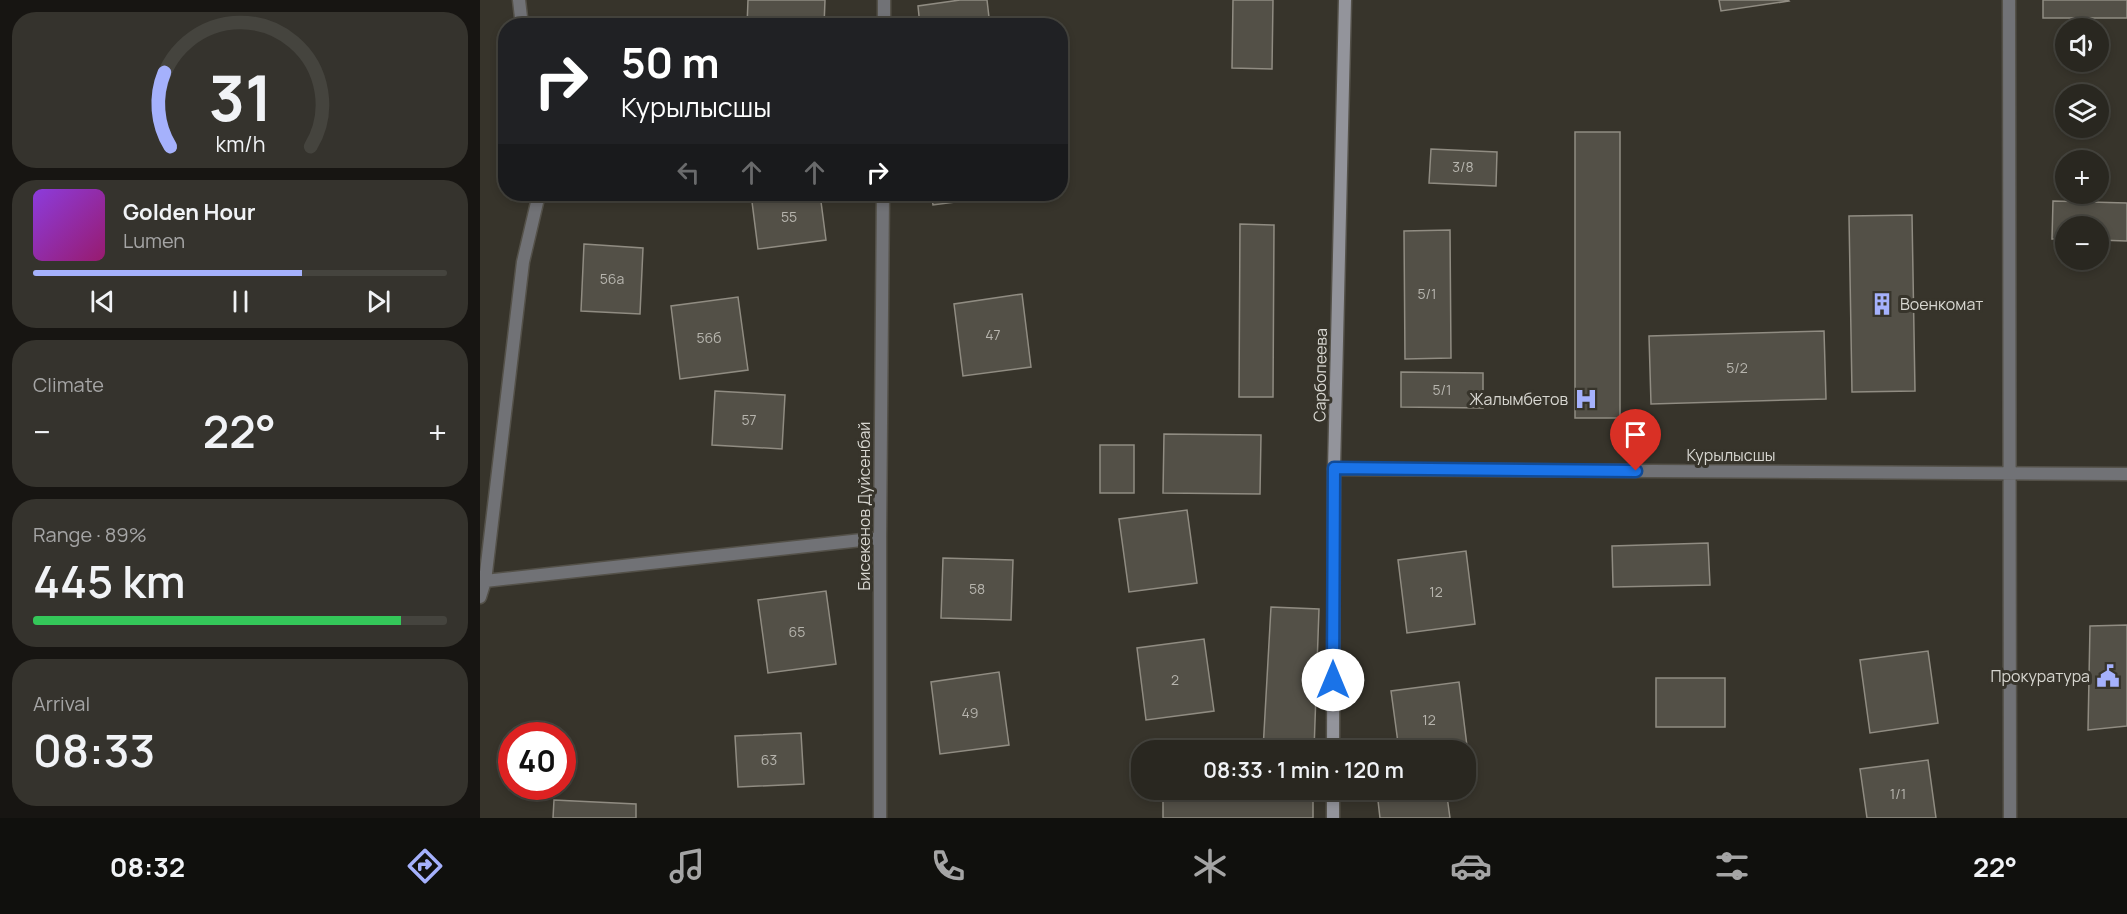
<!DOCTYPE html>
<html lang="en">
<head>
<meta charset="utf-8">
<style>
	:root { --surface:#292720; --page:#35332d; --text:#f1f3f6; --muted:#a5a5a5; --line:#45443e; --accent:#a5b1fc }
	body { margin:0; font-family:Manrope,sans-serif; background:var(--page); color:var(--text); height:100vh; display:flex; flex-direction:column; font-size:22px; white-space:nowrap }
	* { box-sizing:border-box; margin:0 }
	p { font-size:20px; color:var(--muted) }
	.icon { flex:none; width:33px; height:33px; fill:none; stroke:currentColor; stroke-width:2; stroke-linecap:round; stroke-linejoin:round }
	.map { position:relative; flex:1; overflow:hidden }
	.panel { display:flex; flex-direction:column; gap:12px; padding:12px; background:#171512; width:480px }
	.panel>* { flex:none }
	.hud { position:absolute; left:18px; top:18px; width:570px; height:183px; border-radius:24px; box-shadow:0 3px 9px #0003,0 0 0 2px var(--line); background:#202124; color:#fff; overflow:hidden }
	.controls { position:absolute; left:1575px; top:18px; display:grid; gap:12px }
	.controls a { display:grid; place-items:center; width:54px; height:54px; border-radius:50%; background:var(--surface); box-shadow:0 3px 9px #0003,0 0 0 2px var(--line); font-size:30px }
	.speed { position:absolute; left:18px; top:722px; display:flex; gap:12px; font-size:30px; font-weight:700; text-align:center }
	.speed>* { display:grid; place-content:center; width:78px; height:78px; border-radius:50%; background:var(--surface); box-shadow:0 3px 9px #0003,0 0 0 2px var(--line); line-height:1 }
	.speed .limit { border:9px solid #d22; background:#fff; color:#111 }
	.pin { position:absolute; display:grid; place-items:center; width:51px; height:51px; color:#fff; margin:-62px -26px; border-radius:50% 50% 50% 0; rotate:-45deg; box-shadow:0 0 6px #0007 }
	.pin .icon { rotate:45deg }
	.me { position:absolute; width:66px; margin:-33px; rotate:0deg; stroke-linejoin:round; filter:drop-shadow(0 0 4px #0008) }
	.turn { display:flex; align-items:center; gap:21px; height:126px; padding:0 24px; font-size:27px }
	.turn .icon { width:78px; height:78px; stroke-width:2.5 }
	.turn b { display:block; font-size:42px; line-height:51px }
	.lanes { display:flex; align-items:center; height:57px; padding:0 24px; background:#0003; justify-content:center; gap:30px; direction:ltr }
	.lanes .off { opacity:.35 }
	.big { font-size:45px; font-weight:600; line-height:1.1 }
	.panel .card { flex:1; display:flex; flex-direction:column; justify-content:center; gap:9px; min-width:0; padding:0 21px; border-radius:24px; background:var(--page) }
	.panel .dial { align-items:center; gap:0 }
	.dial svg { height:156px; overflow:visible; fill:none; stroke:var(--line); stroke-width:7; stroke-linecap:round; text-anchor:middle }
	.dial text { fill:var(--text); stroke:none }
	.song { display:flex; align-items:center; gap:18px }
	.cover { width:72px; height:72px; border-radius:9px; background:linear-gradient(135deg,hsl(270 70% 55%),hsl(320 70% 35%)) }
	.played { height:6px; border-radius:3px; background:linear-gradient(90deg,var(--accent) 65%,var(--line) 65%) }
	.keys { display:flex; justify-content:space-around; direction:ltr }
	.heat { display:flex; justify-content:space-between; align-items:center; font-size:33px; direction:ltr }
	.charge { height:9px; border-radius:4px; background:linear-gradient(90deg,#34c759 89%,var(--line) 0) }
	.trip { position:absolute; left:651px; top:740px; width:345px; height:60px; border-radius:24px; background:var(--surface); box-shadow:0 3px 9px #0003,0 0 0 2px var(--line); font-weight:600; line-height:60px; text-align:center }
	.tab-bar { display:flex; height:96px; justify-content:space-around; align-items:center; background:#10100d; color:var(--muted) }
	.tab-bar .icon { width:42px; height:42px }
	.tab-bar .current { color:var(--accent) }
	.tab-bar b { font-size:27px; color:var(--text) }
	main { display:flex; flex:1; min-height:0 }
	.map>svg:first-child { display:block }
	.building { fill:#535047; stroke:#908c82; stroke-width:1.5 }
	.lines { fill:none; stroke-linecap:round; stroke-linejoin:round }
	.street-casing { stroke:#545149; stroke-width:15 }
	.secondary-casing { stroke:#545149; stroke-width:15 }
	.street { stroke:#717276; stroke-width:12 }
	.secondary { stroke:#93949b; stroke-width:12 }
	.route-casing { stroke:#114b97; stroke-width:15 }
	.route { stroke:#1a73e8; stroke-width:10 }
	.labels { text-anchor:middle; stroke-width:6; stroke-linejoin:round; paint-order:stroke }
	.number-label { font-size:14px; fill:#b7b5ae }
	.poi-label { font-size:16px; fill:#d8d7d1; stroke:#37342b; text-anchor:end }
	.street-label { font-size:16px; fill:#d8d7d1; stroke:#37342b }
</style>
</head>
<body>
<main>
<section class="panel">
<div class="card dial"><svg viewBox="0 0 100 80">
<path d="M14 69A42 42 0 1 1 86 69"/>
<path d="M14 69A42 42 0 0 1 11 31" stroke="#a5b1fc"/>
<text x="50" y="56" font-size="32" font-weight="700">31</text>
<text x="50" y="72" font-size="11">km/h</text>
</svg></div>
<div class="card">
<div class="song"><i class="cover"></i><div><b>Golden Hour</b><p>Lumen</p></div></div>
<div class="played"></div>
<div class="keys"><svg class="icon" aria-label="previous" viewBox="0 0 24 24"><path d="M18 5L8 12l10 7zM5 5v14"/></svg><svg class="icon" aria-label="pause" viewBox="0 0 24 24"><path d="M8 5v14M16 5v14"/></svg><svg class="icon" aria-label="next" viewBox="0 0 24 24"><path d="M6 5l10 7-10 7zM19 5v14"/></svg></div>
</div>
<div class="card"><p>Climate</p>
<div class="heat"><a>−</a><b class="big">22°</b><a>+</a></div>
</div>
<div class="card"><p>Range · 89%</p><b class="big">445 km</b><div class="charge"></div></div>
<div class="card"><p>Arrival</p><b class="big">08:33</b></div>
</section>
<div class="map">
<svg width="1647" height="818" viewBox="0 0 1647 818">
	<rect width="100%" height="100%" fill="#37342b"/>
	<path class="building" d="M268,0H345L344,26H267Z
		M480,0H507L510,26H440L438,6Z
		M753,0H793L792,69L752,68Z
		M1239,0H1308L1309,1L1241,11Z
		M1563,0H1647V18H1563Z
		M1095,132H1140V418H1095Z
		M951,149L1017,152L1016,186L949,183Z
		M271,194H340L346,240L278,249Z
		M451,194H521V196L453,205Z
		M1573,201L1647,203V241L1618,240V226H1586V239H1572Z
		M1432,215L1435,391L1372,392L1369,216Z
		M760,224L794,225L793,397H759Z
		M970,230L971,358L925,359L924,231Z
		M104,244L163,248L160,314L101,311Z
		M542,294L551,367L483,376L474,304Z
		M258,297L268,370L200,379L191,306Z
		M1344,331L1346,399L1171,404L1169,336Z
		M921,372L1003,373V408L921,407Z
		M235,391L305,395L302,449L232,445Z
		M684,434L781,435L780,494L683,493Z
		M620,445H654V493H620Z
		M707,510L717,583L649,592L639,519Z
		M1228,543L1230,585L1133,587L1132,546Z
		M986,551L995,624L927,633L918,560Z
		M463,558L533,560L531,620L461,618Z
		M346,591L356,664L288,673L278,600Z
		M791,607L839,609L834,750H783Z
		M1647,625V726L1608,730L1610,626Z
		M724,639L734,711L666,720L657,648Z
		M1448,651L1458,723L1390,733L1380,660Z
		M519,672L529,745L460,754L451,682Z
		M1176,678H1245V727H1176Z
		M979,682L988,754H986V750H919L911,691Z
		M321,733L324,784L258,787L255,736Z
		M1448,760L1456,818H1387L1380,769Z
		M683,789H833V818H683Z
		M922,789H966L970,818H900L897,792Z
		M74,800L156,804V818H73Z"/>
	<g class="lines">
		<g class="street-casing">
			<path id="street" d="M39,0L42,26
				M1529,0L1530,818
				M404,26V0
				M854,469L1647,474
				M0,577L5,581L400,538
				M0,597L5,581L43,262L59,194
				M400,818V538L403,194"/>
		</g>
		<g class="secondary-casing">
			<path id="secondary" d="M853,750L854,469L865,0
				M853,818V789"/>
		</g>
		<use href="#street" class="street"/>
		<use href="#secondary" class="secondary"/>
	</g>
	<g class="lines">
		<g class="route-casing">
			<path id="route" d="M853,680L854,468L1156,471"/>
		</g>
		<use href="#route" class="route"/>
	</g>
	<defs>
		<g id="building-bare" transform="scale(1.8)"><path d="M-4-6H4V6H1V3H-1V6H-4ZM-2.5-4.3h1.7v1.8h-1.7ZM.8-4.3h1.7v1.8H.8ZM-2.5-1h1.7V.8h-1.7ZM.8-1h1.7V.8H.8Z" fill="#a5b1fc" stroke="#37342b" stroke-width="2.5" paint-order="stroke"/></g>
		<g id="hospital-bare" transform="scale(1.8)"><path d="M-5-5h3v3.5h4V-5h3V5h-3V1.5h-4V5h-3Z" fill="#a5b1fc" stroke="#37342b" stroke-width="2.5" paint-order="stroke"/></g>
		<g id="civic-bare" transform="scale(1.8)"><path d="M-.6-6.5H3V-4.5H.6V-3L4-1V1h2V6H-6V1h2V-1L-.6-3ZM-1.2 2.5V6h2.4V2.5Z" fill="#a5b1fc" stroke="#37342b" stroke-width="2.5" paint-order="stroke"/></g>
	</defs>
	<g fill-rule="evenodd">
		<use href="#building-bare" x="1402" y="304"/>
		<use href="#hospital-bare" x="1106" y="399"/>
		<use href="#civic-bare" x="1628" y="676"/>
	</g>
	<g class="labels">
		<g class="number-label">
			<text x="983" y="172">3/8</text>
			<text x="309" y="222">55</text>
			<text x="132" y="284">56а</text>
			<text x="947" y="299">5/1</text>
			<text x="513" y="340">47</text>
			<text x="229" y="343">56б</text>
			<text x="1257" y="373">5/2</text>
			<text x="962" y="395">5/1</text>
			<text x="269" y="425">57</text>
			<text x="497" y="594">58</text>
			<text x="956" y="597">12</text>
			<text x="317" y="637">65</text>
			<text x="695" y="685">2</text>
			<text x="490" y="718">49</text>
			<text x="949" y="725">12</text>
			<text x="289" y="765">63</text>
			<text x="1418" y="799">1/1</text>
		</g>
		<g class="poi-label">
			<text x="1420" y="310" text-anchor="start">Военкомат</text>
			<text x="1088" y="405">Жалымбетов</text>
			<text x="1610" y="682">Прокуратура</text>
		</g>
		<g class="street-label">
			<text transform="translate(840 375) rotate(-89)" y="6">Сарбопеева</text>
			<text x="1251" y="461">Курылысшы</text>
			<text transform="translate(384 506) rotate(-90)" y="6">Бисекенов Дуйсенбай</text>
		</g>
	</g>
</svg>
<div class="controls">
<a><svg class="icon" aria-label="sound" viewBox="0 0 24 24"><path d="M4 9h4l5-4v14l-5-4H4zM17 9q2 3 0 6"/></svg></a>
<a><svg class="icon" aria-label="layers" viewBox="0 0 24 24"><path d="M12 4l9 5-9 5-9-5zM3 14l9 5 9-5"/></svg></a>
<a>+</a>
<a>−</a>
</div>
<div class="speed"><div class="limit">40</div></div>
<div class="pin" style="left:1156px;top:471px;background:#d93025"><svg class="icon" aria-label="arrive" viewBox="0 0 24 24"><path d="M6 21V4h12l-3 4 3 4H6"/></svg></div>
<svg class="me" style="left:853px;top:680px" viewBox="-20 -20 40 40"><circle r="19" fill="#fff"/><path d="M0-13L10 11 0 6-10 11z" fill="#1a73e8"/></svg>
<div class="trip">08:33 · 1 min · 120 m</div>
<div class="hud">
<div class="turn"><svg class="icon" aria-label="right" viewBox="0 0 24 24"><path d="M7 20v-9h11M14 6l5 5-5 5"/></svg><div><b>50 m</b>Курылысшы</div></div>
<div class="lanes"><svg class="icon off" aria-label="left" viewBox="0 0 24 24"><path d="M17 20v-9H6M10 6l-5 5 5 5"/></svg><svg class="icon off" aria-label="ahead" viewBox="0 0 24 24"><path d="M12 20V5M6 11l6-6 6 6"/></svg><svg class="icon off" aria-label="ahead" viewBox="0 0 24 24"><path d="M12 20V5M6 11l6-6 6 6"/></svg><svg class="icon" aria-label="right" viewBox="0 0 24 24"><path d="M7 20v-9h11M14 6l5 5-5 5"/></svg></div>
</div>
</div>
</main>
<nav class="tab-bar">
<b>08:32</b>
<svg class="icon current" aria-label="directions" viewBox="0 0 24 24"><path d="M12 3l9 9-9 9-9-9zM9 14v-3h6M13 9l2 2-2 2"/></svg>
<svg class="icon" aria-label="music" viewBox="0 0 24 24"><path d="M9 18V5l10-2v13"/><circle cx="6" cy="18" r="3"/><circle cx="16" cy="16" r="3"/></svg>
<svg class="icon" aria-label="phone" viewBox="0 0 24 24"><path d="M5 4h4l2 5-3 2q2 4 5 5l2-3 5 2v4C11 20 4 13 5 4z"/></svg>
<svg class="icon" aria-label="climate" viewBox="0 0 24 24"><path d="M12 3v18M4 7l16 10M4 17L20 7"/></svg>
<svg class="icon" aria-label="car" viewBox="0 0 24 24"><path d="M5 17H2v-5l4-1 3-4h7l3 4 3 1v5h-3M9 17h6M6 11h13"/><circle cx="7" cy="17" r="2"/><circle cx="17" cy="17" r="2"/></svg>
<svg class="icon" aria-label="filters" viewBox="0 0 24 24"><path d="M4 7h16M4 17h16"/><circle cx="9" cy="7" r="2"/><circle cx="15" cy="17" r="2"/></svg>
<b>22°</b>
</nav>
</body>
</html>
